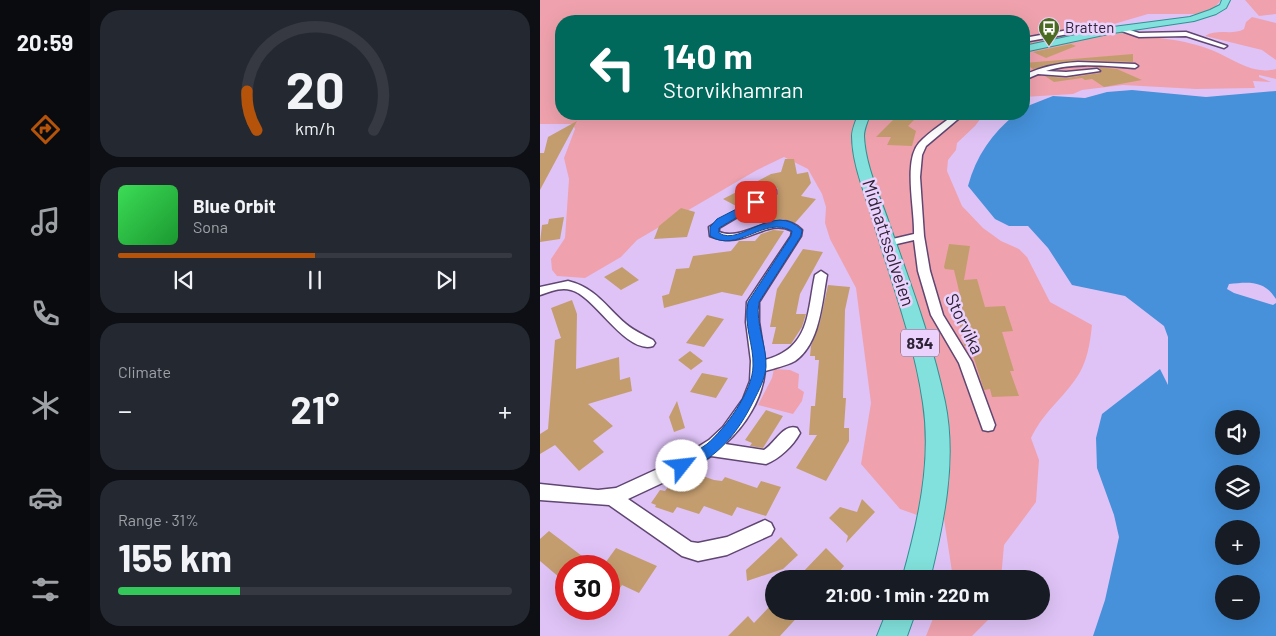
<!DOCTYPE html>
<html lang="en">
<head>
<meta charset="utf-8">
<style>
	:root { --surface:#171b24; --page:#242831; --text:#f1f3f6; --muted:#9ea1a6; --line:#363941; --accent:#b45309 }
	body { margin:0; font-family:Barlow,sans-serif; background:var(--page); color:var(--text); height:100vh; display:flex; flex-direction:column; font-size:19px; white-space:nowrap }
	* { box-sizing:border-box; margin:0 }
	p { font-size:16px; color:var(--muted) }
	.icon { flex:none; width:28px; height:28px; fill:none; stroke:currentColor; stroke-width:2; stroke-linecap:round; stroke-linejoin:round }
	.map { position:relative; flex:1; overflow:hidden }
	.details { display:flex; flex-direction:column; gap:10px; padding:10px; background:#0d0f14; width:450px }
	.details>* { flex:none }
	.guide { position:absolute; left:15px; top:15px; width:475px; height:105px; border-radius:20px; box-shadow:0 5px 20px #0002; background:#00695c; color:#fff; overflow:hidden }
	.buttons { position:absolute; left:675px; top:410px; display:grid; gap:10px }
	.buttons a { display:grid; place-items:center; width:45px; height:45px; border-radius:50%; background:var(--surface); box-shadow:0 5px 20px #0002; font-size:25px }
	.speed { position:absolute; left:15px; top:555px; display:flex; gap:10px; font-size:25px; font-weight:700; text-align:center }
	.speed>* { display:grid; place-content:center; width:65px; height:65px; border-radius:50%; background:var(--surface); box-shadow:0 5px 20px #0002; line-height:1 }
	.speed .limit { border:8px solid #d22; background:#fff; color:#111 }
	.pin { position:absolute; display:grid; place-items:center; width:42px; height:42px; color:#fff; margin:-21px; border-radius:10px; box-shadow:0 2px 8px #0006 }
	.me { position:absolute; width:55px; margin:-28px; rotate:61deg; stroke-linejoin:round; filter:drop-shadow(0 0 4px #0008) }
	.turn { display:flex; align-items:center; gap:18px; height:105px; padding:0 25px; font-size:22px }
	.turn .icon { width:65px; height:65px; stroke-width:2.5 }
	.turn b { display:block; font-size:35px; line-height:42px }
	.big { font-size:38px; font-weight:700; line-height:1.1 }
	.details .tile { flex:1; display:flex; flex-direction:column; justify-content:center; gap:8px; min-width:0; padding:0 18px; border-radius:20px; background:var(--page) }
	.details .dial { align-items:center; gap:0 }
	.dial svg { height:130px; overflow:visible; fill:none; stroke:var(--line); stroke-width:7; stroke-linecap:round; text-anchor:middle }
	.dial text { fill:var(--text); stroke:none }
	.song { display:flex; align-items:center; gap:15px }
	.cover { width:60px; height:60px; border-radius:8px; background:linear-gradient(135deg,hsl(130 70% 55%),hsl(130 70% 35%)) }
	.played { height:5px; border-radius:2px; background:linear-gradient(90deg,var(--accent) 50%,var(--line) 50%) }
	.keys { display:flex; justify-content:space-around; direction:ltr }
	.heat { display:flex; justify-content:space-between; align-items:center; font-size:28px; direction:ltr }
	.charge { height:8px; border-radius:4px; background:linear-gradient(90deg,#34c759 31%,var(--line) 0) }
	.trip { position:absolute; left:225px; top:570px; width:285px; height:50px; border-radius:25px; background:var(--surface); box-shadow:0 5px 20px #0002; font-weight:700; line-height:50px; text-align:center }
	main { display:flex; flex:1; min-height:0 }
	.tabs { display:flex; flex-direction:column; width:90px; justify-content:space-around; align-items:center; background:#090b0e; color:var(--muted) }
	.tabs .icon { width:35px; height:35px }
	.tabs .active { color:var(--accent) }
	.tabs b { font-size:22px; color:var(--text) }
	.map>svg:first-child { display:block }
	.green { fill:#efa2ad }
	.water { fill:#4691da; fill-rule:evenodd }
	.building { fill:#c49d6f }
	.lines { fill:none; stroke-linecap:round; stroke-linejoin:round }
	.street-casing { stroke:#604672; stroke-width:3 }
	.primary-casing { stroke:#2f9193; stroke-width:2 }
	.street { fill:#fff; fill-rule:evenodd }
	.primary { fill:#82e1dc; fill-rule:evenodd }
	.route { fill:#1a73e8; stroke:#114b97 }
	.labels { text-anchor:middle; stroke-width:5; stroke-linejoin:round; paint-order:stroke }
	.far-poi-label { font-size:15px; fill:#2e2236; stroke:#ead2fc; text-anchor:start }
	.shield { fill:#ead2fc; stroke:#665771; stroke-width:1 }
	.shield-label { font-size:16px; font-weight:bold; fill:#2e2236 }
	.street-label { font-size:18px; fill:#2e2236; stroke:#ead2fc }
</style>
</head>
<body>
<main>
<nav class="tabs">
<b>20:59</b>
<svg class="icon active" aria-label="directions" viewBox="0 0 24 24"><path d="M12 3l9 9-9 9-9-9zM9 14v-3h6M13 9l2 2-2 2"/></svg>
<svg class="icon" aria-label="music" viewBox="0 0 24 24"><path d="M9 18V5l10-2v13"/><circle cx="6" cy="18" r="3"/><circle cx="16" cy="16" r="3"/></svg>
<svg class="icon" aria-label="phone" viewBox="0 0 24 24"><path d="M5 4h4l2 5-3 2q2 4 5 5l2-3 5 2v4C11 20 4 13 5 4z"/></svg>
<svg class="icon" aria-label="climate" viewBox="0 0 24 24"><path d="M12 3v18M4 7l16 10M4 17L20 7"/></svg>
<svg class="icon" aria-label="car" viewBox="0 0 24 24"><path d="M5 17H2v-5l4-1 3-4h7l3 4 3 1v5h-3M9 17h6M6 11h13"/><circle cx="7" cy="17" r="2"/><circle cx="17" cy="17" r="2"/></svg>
<svg class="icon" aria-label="filters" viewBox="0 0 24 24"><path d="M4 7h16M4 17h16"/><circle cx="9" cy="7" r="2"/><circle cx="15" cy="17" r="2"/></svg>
</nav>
<section class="details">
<div class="tile dial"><svg viewBox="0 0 100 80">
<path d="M14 69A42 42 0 1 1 86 69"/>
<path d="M14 69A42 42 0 0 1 8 45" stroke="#b45309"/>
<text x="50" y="56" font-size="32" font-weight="700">20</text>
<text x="50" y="72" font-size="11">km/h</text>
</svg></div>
<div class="tile">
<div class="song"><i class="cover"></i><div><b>Blue Orbit</b><p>Sona</p></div></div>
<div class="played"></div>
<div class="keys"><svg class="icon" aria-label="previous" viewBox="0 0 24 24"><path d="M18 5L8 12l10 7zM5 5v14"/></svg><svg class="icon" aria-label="pause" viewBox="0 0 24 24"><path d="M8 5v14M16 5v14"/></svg><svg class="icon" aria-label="next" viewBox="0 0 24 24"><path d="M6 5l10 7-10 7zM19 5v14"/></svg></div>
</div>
<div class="tile"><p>Climate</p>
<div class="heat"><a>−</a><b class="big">21°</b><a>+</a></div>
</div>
<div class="tile"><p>Range · 31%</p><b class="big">155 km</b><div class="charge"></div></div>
</section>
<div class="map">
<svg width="736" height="636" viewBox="0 0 736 636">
	<rect width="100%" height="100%" fill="#dfc3f7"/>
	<path class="green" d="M0,0H681L675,7L661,14H608L567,26L578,32C610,38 644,38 674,51C695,60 713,75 736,69V79L719,75V77L731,82L713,81L715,88L656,89L583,85L542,90L533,94L484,97V21H21V114H444L435,126L417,143L416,150L408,160L407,171L422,206L443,228L461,241L479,249L487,257L510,302L552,325C550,344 547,364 535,380C520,401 503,413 491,438L499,460L496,502L464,545L461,579H410L412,572L404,519L377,515L360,509L321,464L331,403L316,288L290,239L285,223L286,207L282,194L268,169L244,157L217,170L97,240L81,257L45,278L17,276L12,270L11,259L25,238L29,179L24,158L35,129L33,124H0Z
		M705,0H736V14L719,16Z
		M712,17L736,23V60L722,50L665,36C678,28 692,36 704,29L706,22Z
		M234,369L250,370L259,374L258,388L264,392L262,401L253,414L218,405L232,378Z
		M396,611H457L432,636H386Z"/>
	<path class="water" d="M592,90L666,97L736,91V299C724,280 709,282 689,284L687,289L694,293L733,305L736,303V636H553L565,600L579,537L574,515L557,468L556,438L562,414L620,369L628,385V337L624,326L585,296L532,285L508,248L488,226H469L455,219L428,186C436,156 452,133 476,114H484L485,107L513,96L545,98L567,92ZM684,419H711V446H684ZM684,474H711V501H684ZM684,529H711V556H684ZM684,584H711V611H684Z"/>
	<path class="building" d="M531,44L536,46L506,58L493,52Z
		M593,54V62L538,60L493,69L484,63Z
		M558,67L577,69L602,80L564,87L552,79L545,80L542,78L514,82L505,76L526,78L560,73L562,71Z
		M359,114H380L368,126L376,131L372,146L347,145L351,137H336Z
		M37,121L0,190V153H4L8,137Z
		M245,159H254L257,174L268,172L271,183L261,196L276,199L255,223L242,219L225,222L208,213L237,196L238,189L234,187L198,207L183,199L231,174L241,172Z
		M141,208L155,212L147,237L114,239L119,226Z
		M24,217L20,239L0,242L2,225L8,224L9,219Z
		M233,230L244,231L202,296L182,292L124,308L122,296L129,294L136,269L149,268L153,256L191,251L199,241H215L221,234Z
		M409,244L430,246L424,280L437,279L445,307L465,306L473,331L462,332L474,371H470L479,396L452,397L450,389L444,390L430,346H424L414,295H420L414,270L405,269L404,267Z
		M263,249L283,252L260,294L256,314H266L262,327L251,344H232L236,327H230L237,289Z
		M82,267L99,280L81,290L64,277Z
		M288,285L310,287L305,310L303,398H306L304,428H309V441L286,481L256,468L277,435H269L271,406H275L279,360H275V356H270L271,346L280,322Z
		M32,300L37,314L36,369L79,357L80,380L90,377L92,391L48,404L73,426L53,441L64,452L39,471L15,445L0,454V434L8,429L15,340L21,338L11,308Z
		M167,315L184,319L164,347L146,343Z
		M150,351L163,361L151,370L138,360Z
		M162,373L188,378L176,398L150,392Z
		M137,401L145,428L134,432L129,417Z
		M226,410L243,416L223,448L210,446L212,443L205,440Z
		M151,472L174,480L182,481L185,477L217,488L221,481L241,487L226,516L197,507L192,516L164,506L159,514L137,507L133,513L115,507L116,505L111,503L120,490L125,491L129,486L139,489Z
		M322,499L335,512L306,543L308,536L289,518L300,507L317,512Z
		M9,531L42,556L34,566H26V583L0,561V539Z
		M241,537L258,555L243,569L207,581L206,570Z
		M76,548L117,566L99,593L82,585L69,604V566H63Z
		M286,548L304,566L293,579H268L262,573Z
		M234,602V611H263L240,636H188L208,616L214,623Z"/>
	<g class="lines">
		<g class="street-casing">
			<path id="street" d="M581,27L599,33L646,32L687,46L684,48L646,36L599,37L579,30Z
				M534,29L549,35L546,37L534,33L484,42V38Z
				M538,62L595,64L598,66L595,68C566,66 534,62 506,71L526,72L557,69L560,71L526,76L498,74L484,80V75C501,67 519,63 538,62Z
				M415,114H424L386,146L382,155L380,177L384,236L390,271L403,315L432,362L455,425L453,430L448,431L443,430L419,363L391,315L378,271L374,240L348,246L343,243L344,241L374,234C375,210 363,161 379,143C389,132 404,123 415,114Z
				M233,189L236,190V194L179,228V232C206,243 237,204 262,230L261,236L219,302V322L225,360C270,348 267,314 275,275L281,271L287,275C282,302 280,344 255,361C246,366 235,368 225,371C222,399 206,425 185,444L224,450C235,443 244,423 257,428L260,433C253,446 239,459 226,464L171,456L148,471L88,499L151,542L158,543L187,537L225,520L231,523L234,529L231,535L187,555L158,561L142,556L69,505L0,500V484L58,490L76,488L137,460L169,440L183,427L203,399L210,381L211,361L206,322L207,302L251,236L252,231C225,217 207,251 170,236L169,227Z
				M28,281C56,288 65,306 86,324C94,331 104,335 113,340L115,343L113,346C86,355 54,295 31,290C20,287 10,292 0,295V287Z"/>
		</g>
		<g class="primary-casing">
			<path id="primary" d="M682,0H690L686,8L676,14L654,21L573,33L484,52V46L573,27L650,17L670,10L680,5Z
				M318,114H330C328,121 324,129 324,136C325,164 339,194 348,220C369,280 392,340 405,402C417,460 404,522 390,579H362C378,522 392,462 383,403C374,340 350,278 332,217C324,191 312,163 312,136C312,129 316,121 318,114Z
				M347,611H376L367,636H337Z"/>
		</g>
		<use href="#street" class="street"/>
		<use href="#primary" class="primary"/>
	</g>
	<path class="route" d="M216,199L220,202L219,204L179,228V233C201,247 233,201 262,230L261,236L219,302C215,324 227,345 226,367C225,379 219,390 214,400C198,433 177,459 142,472L137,470L135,466L137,461C147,456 158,451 167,444C185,429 213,391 213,366C214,345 203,324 208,302L251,236L252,231C224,215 198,254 170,236V227L177,219Z"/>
	<defs>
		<g id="bus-pin" transform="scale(1.125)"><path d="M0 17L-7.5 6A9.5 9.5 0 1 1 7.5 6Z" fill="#4a6b21" stroke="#ead2fc"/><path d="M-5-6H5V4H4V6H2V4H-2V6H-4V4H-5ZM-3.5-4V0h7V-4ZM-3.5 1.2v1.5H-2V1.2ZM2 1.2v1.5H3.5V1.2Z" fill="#fff"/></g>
	</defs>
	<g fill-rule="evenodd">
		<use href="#bus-pin" x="509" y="28"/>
	</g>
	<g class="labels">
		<g class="far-poi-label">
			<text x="525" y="33">Bratten</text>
		</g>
		<rect class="shield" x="361" y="329.5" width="38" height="27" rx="4"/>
		<g class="shield-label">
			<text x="380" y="349">834</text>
		</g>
		<g class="street-label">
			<text transform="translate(348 243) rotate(72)" y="6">Midnattssolveien</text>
			<text transform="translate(424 324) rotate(64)" y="6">Storvika</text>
		</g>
	</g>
</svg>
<div class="buttons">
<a><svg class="icon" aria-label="sound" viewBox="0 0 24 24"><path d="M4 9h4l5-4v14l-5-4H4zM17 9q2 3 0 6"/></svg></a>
<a><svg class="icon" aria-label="layers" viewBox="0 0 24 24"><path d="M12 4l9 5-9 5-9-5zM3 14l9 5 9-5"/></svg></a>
<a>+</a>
<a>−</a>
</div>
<div class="speed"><div class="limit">30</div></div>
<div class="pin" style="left:216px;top:202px;background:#d93025"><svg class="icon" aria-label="arrive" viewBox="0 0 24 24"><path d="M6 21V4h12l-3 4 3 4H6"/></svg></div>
<svg class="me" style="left:142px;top:466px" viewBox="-20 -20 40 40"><circle r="19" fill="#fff"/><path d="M0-13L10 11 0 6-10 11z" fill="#1a73e8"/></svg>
<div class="trip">21:00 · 1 min · 220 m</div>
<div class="guide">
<div class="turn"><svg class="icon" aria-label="left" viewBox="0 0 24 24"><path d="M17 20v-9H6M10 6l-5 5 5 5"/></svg><div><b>140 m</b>Storvikhamran</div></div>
</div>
</div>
</main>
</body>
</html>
